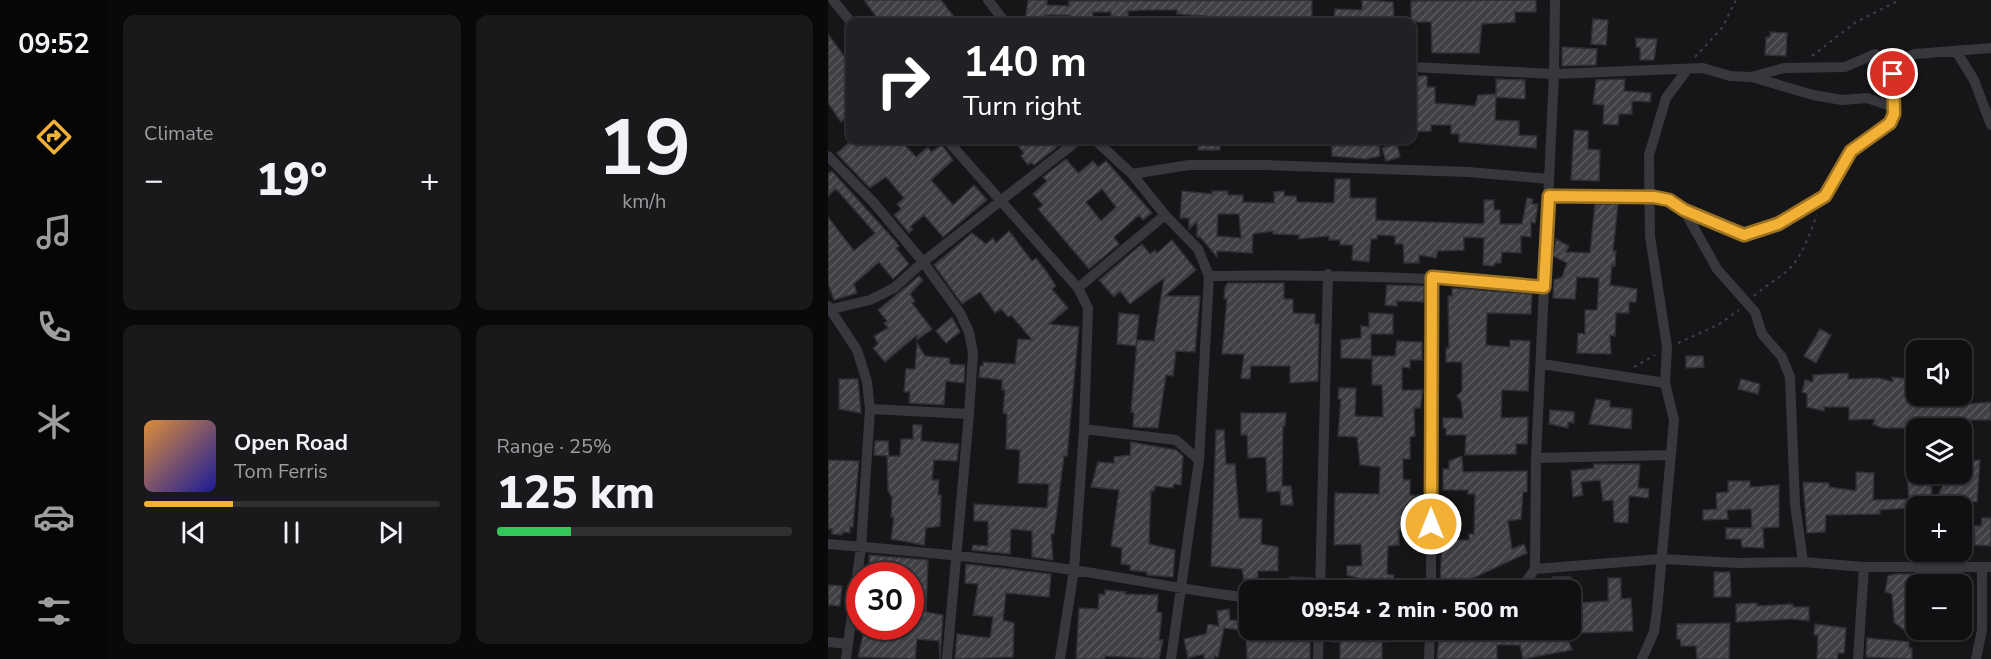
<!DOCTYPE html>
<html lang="en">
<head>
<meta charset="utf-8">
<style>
	:root { --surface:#101012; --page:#19191b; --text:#f1f3f6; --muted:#9c9d9f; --line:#303032; --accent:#f2b134 }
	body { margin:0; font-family:"Nunito Sans",sans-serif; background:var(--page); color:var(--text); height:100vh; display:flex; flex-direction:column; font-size:22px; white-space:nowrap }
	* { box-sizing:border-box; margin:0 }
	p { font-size:20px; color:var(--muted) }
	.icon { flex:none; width:33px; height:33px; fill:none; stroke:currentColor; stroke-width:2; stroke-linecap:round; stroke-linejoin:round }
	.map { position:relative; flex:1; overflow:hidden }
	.panel { display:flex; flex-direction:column; gap:15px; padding:15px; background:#09090a; width:720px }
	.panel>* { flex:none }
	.banner { position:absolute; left:18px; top:18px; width:570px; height:126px; border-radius:12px; box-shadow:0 2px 4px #0004,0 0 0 2px var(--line); background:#202124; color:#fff; overflow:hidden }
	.fabs { position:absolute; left:1078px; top:340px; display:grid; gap:12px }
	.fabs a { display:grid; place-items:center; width:66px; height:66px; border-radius:12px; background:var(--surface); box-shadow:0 2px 4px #0004,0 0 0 2px var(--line); font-size:30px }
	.speed { position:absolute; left:18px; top:562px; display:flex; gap:12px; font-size:30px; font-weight:700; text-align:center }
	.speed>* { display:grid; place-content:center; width:78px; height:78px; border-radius:50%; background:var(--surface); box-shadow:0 2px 4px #0004,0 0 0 2px var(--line); line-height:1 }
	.speed .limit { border:9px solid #d22; background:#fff; color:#111 }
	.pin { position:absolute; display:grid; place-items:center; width:51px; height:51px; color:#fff; margin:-26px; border:3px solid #fff; border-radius:50%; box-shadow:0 2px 6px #0007 }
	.me { position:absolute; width:66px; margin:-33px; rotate:0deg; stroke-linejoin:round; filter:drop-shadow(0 0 4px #0008) }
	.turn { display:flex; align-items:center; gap:21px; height:126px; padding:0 18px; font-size:27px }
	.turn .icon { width:78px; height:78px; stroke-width:2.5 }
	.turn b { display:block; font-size:42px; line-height:51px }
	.big { font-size:45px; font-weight:800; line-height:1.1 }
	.panel .widget { flex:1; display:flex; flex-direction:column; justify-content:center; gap:9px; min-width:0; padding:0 21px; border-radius:12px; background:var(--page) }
	.panel .dial { align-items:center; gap:0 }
	.dial b { font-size:78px; line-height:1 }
	.song { display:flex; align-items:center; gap:18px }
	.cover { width:72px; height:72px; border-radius:9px; background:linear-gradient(135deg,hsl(30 70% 55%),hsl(240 70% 35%)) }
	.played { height:6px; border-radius:3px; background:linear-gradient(90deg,var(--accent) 30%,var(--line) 30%) }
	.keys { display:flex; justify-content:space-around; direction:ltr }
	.heat { display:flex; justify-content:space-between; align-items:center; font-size:33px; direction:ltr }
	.charge { height:9px; border-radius:4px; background:linear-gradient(90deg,#34c759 25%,var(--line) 0) }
	.panel .tiles { flex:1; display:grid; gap:15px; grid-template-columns:repeat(2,1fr) }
	.trip { position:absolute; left:411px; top:580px; width:342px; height:60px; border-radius:12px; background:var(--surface); box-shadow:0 2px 4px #0004,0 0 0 2px var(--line); font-weight:800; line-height:60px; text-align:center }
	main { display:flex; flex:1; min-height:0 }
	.tabs { display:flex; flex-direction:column; width:108px; justify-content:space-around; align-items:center; background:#060607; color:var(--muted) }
	.tabs .icon { width:42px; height:42px }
	.tabs .current { color:var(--accent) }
	.tabs b { font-size:27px; color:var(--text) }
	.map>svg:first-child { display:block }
	.building { fill:url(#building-hatch); stroke:#303034; stroke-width:1.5; fill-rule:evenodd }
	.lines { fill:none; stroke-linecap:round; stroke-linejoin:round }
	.path { stroke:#3d3f44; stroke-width:2; stroke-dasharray:3 4.5; stroke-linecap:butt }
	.minor { stroke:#37383d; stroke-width:10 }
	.route-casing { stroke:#9d7322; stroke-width:15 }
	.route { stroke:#f2b134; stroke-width:10 }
</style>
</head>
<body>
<main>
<nav class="tabs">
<b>09:52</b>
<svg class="icon current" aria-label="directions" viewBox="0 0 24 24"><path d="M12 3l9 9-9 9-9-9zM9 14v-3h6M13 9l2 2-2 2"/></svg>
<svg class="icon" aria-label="music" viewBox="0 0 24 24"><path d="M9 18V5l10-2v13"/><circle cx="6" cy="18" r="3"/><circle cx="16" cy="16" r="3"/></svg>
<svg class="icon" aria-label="phone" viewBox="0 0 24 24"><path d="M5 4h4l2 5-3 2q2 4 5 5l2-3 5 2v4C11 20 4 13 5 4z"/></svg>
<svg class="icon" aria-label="climate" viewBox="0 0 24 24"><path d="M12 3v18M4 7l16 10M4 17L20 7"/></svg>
<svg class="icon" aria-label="car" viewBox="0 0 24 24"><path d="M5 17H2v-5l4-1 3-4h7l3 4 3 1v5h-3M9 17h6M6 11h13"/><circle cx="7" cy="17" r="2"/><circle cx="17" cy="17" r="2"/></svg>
<svg class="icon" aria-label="filters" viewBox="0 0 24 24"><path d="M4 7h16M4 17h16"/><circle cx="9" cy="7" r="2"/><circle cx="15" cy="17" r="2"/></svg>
</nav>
<section class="panel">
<div class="tiles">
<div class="widget"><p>Climate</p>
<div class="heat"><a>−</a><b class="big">19°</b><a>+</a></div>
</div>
<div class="widget dial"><b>19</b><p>km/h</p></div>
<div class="widget">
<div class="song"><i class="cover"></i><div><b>Open Road</b><p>Tom Ferris</p></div></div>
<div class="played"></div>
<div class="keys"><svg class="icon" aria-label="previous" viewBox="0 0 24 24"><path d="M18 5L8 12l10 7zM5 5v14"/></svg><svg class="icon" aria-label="pause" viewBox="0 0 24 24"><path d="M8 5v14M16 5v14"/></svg><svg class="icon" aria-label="next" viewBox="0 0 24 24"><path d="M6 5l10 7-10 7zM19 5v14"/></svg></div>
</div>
<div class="widget"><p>Range · 25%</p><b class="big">125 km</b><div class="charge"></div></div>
</div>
</section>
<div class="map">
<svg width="1163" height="659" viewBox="0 0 1163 659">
	<defs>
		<pattern id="building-hatch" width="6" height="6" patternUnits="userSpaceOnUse" patternTransform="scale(1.5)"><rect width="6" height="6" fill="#404145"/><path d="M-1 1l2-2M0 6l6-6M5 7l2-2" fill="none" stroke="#595a5e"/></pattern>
	</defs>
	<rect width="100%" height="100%" fill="#161618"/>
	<path class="building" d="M36,0H113L130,22H52Z
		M200,0H219V5L241,6V1L484,0V22H399V20L388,17L349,14V10H319L300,11V19L283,18V12H265L264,22H247V19H240L241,15H217V22H197Z
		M534,0L565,2L566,22H506L507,9L534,10Z
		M708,0V12H687V22L654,24L651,53H604L603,22H583V1Z
		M765,19L780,20L778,45L763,44Z
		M942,32L959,33L958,56L937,55L938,37H942Z
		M0,34L16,56L22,51V103L19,105L22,113L13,122L0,103Z
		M808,38L829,39L826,60H812V47H808Z
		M734,47L769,49L768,65L734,66Z
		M584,76H599V87H607V103L647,106L650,95L668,94L667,120L691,121V135L709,136L708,148L631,142V134H623V125H603V131L584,132Z
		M668,79L697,80V99L668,97Z
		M797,79L796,91L823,93L822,102L804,101V114H791L790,125L775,124L776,105L765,104L768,80Z
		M746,130L760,131V149L772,150L771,181L743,180Z
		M24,140H72L88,157L100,147L103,152L114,145L125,160L103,180L125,205L146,185L159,200L115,237L96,215L82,227L85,229L81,233L66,215L73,209L69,204L76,198L58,177L42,188L12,157L9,153Z
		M185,140H222L229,147L206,165L203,162L200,165L193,156L196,153Z
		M376,140H392V150H370L371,141Z
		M526,140L551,142L552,156L538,159L504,156V145L517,146V142Z
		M569,144L572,157L558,161L554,148Z
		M238,159L250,173L265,161L270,167L278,161L324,213L315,220L311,215L286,237L291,244L261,269L210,209L215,205L205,194L219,181L215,177ZM274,189L288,207L273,221L258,202Z
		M4,171L69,243L71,246L68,248L81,264L65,279L51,262L26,284L29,293L6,300L0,283V217L26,251L47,233L8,189L0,196V174Z
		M507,179H522V198H548V220L656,224V200H666V210H672V224H694L699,198L705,199L704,204H710L707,223L703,222V237L693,236V253L674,252L673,263H667L666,266L655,265L656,238L636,237V250L610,251L608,258L591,255V263H576L575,244H567V236L549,235V239H543L541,262L524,260L525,245H512V240H501V236L471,239V235L445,234V231L425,234L424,253L389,251V257L372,237H369V222L361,229V218H352L354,191L384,194V191H400V195H415V202L446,203V192L456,191V196H468L469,202L506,203ZM390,214H411L413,238L389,236Z
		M767,204H790L785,251H788L787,266L784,265L782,285L809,289L808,302H801V313H788L787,336L782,335L783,354L749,353L750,333L757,334V310H769L771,278L749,277L747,299L725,298L726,280L734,277L739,263L725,256L728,239L741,246L738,252L762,253Z
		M181,231L204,261L208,258L218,271L228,286L224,289L240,308L221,324L251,327L239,456H236L226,534H223L225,560L204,557V531L183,529L182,554L144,550L145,545L160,546V521H146V504L219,508L221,484L190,483L192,450L178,449L179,414L175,413L177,390H174V380L151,377L152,366H155V362L187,364L190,339L204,340L183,315L180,317L173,309L167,313L152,292L134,304L106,265L144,233L158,244L165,238L168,243Z
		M344,240L368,270L337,296H372L367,352L348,351L345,376L338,375L330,428L305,427L306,413L303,412L309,340L326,341L336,278L302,304L292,291L286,297L271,280L314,244L322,254L327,250L329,253Z
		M91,276L95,280L82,294L87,301L84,303L104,329L89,340V335L57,362L45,348L50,344L46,336L60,328L56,323L59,321L50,310Z
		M400,283H456V299H465V313L487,314V324H491L490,381L462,383V366H423L422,379L413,378L416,354H394L399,299H396L397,287Z
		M559,285L596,286V302L569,301V306L557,305Z
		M624,288L704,294L703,314L659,313L658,345L682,347V340L702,341L700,391L674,390L673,418L700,417L699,444H688V454L637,455L638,435H618V428H615V418H635L633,401L629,396L634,391V362H618V348H621L620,296H624Z
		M291,313L311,315L308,346L289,344Z
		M541,313L565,314V334H543V359L513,358V340L533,338V326L541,327Z
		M124,317L132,332L118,343L108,331Z
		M992,329L1003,335L988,363L976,356Z
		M569,341L594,342V360H582V368L574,367V390H595L592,408H586L587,436L582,437V459H575V480H582V495H594V515H592V529L571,530V545L560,546L559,574L566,575L565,580H584L586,591H530V578L519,575V566H534L533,544L506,545L507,493L551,494L552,467L532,465L529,437L510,436L513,399H510L511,388H528L527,416L555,417L554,385H544V356H567Z
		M89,343L97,356L121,358L122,364L137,365L136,383L118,381L116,405L81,403L82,392H76L78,369H87Z
		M858,356H875L876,367L858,368Z
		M1020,373V379L1051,378L1065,382L1064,377L1089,380V396H1121L1120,403L1129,405L1163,402V420H1097L1092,429H1089V434L1079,428H1054L1045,424L1047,419L1021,420V407H996V411L979,407V394L974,392L977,380L985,382V375Z
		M11,379H30L33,413L11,409Z
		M913,379L932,384L930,394L910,389Z
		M768,399L782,401V407L804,409L803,429L761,424Z
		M722,410L746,412V423L740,422V428L721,424Z
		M413,413H458L457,426H455L454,486H463L465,505H453L452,491L439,492L438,457L420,458L419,435H413Z
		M85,425H94L93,441L131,444L129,461L106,460L104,480H111L110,495H113L112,526L98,528L96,545L63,539L66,517H63L64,498L60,490L59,456H72L73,439H85Z
		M388,430H396L398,464H407L411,518L434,519L433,544L450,547V571H430L429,586H417L414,569L383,566Z
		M47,441H60L61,456L46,455Z
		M303,442L348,450L355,456L353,485L346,484L345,488L327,486L326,491H323L321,544L347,550L345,577L319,575V572L302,570V565L293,564L294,548L283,546L291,490L263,487L270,462L286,463V457L302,455Z
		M634,456L635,472L699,471V492H695L693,519L680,521L684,549L696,544L699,553L628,586H612L614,540H641V534H646L647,494H640V490H615V469H621V461Z
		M0,460L31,461L25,527L22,526V533L15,532L14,535L4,534V529H0Z
		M1152,460L1149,502L1125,501V506L1106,505L1120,474H1134V461Z
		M766,464H812L810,488L821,489L820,498L801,496L800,523L786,522L785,500L775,501L772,480L753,482L755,495L745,497L743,471L766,468Z
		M1028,472L1046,473L1045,500L1081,499L1079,474H1103L1104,507H1089V524L1080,523L1079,508L1052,510V514L998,515L997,532L979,533L975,482L1001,483V487L1028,491Z
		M900,481H922V487L951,485V527L935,528L936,548L914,547L913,539H898V528H924L923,509L899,510L900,519L875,520V510L889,509L888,493L900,492Z
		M1154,518H1163V546L1147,545L1146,526H1153Z
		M41,555L100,560L98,612L115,615L112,659L111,641L89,639L87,659L30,657L35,635L54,637V628L82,627V576L42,572Z
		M138,564L223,574L221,597L178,593L175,620L186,623L185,657L127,659L129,634L162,638L165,617L145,615L150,584L137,583Z
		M886,572H902L903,597H886Z
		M1066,574H1084L1085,616L1081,617V634L1066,622L1064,594L1057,592L1060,576Z
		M462,577L484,578V591H461Z
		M725,577H743L744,591H726Z
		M780,578H793V599L803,598L805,631L752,633L749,603L780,601Z
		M0,585L14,586L12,606L0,605Z
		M277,590L298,592L297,594L330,595L329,612L334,613L331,640H335L331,659L277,656V659H248L251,608L270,609L271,594L277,595Z
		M929,603V606L964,604L966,607H981V621L965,619L908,622V604Z
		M401,609L402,620L415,621L414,630L396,628L390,657L386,656V659H376V654L360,658L356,639L378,634L380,624L391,626L389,611Z
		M902,623L901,659H869L868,646H853L852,639H849V624Z
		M987,624L1018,628L1016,653H1010L1009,659H989L990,635H986Z
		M418,630H438V642L456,641V633H462V630H482V659H419Z
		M504,630H518V633L561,630V642H554V659H512V642H504Z
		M612,630H737L744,650L695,659L692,645H669V659H609Z
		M1039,638L1081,642V648H1084V659L1038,657Z"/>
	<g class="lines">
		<path class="path" d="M984,56L1028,22L1072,0
			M867,57L894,28L908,0
			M926,296C937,286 950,279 960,270C975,256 981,234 989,215
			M850,343L890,325L911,310
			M806,367L827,355"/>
		<path class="minor" d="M5,0L23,22
			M160,0L177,22
			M1128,51L1146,80L1163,125
			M584,67L726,74L875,68L902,76L923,77L956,68L1017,67L1047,54
			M927,78L985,95L1014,100L1039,98L1066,107
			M119,140L250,288L260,308L256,429L246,570L232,659
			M267,140L304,174L337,215L370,249L381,276L371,460L343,659
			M0,156L46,203L95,262L132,313L141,332L145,353L141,414L119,659
			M304,174L361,165H438L640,172L721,179
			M721,196L826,197L841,200L856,210L916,235C932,233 988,206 998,194C1008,181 1012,163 1023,151C1035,138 1055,136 1064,121C1077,97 1048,67 1087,54L1163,48
			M856,210L889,269L927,312L934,334L954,357L962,377L967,504L975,562
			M381,276C495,274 601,276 715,287
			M250,288L337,215
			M0,306L29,350L39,382L42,409L33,547L18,659
			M0,310L42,300L66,288L95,262L250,140
			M714,364L837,383L846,420L829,610L826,632L814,659
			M837,383L839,347L822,236L821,155L838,98L859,70
			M42,409L141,414
			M256,429L348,440L371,460
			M708,458L842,455
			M0,544C82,551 164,558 245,570C304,579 362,591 422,598
			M707,569L833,559L910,563L975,562L1036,567H1163
			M492,591L500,274
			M603,591L604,277
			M686,591L694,587L707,569L708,458L726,74L727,0
			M0,642L20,644
			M490,659L491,630
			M601,659L602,630
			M1030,659L1036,567
			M1148,659L1154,630V567"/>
	</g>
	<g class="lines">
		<g class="route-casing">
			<path id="route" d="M603,524L604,277L716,287L721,196L826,197L841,200L856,210L916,235L950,224L997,196L1023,151L1062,123L1066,114L1065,74"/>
		</g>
		<use href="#route" class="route"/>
	</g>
</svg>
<div class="fabs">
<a><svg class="icon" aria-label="sound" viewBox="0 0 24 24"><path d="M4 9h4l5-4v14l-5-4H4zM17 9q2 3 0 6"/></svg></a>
<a><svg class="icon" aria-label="layers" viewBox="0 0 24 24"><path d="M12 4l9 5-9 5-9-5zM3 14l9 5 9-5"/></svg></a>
<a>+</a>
<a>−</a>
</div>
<div class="speed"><div class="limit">30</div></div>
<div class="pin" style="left:1065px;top:74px;background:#d93025"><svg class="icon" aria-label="arrive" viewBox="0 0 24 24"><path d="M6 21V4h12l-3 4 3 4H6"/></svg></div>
<svg class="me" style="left:603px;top:524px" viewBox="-20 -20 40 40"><circle r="17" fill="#f2b134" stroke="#fff" stroke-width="3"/><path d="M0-11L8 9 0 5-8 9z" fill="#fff"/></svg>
<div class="trip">09:54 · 2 min · 500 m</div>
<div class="banner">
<div class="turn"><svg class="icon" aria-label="right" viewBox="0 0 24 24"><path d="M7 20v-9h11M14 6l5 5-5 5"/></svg><div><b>140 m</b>Turn right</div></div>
</div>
</div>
</main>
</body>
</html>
